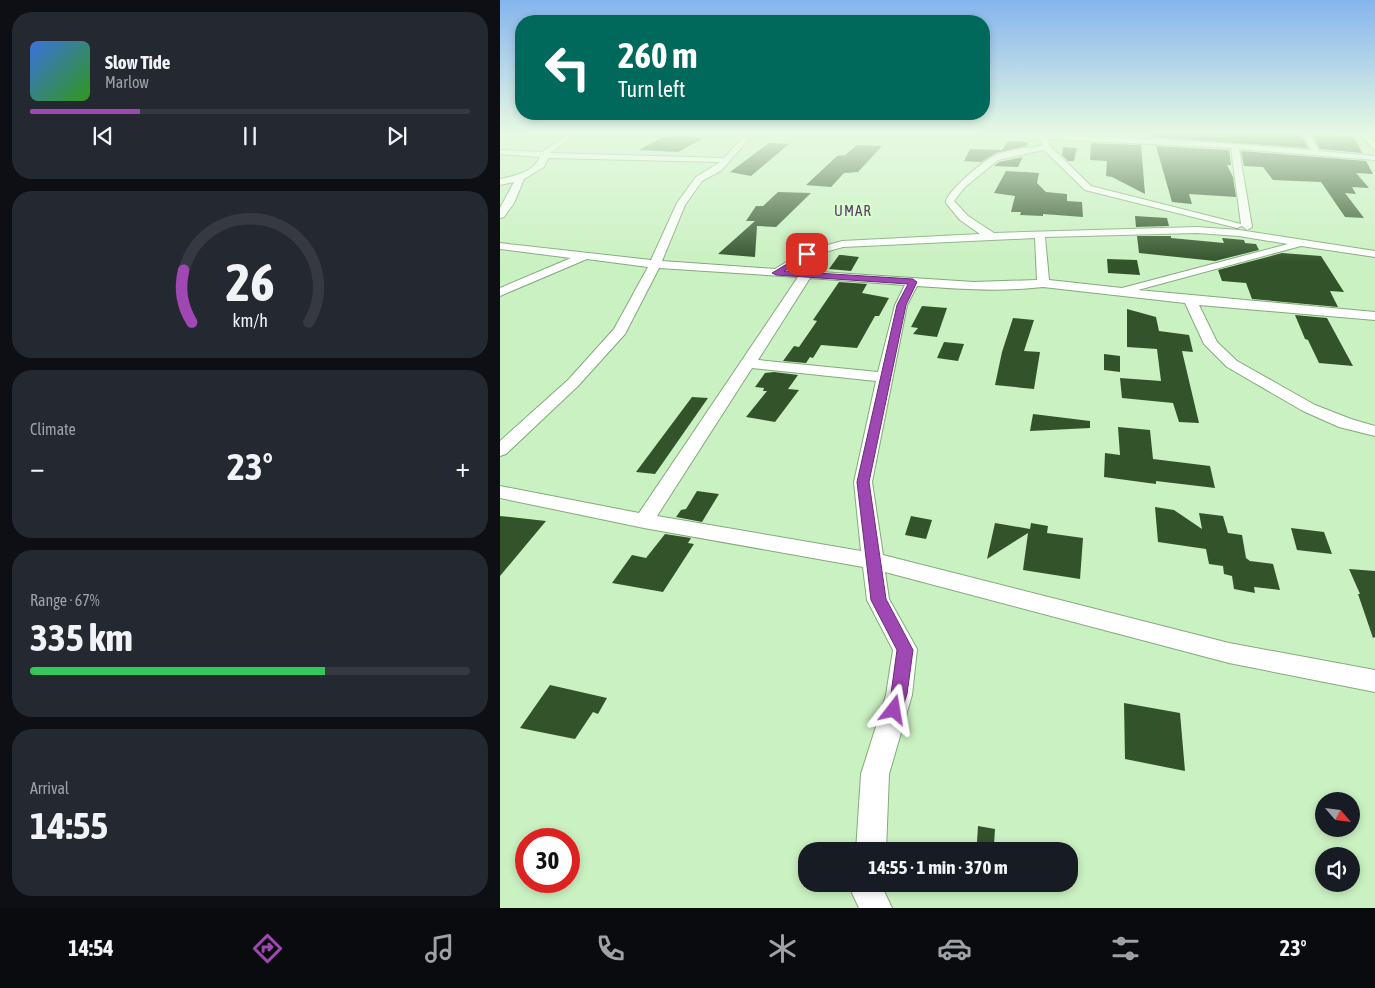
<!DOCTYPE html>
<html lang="en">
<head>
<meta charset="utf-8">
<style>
	:root { --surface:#171b24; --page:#242831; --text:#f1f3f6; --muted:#9ea1a6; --line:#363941; --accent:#9f47b3 }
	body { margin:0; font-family:"Asap Condensed",sans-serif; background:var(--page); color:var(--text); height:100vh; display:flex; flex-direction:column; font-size:19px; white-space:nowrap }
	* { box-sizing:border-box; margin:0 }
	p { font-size:16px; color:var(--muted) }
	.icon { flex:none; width:28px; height:28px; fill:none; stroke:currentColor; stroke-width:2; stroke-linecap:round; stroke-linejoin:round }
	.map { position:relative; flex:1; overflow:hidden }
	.side { display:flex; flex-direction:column; gap:12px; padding:12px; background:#0d0f14; width:500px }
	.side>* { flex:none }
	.banner { position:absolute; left:15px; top:15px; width:475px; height:105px; border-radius:20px; box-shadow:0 2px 8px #0003; background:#00695c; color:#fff; overflow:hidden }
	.needle { width:32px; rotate:118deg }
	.tools { position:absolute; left:815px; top:792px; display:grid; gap:10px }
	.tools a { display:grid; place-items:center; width:45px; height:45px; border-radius:50%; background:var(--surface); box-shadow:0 2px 8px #0003; font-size:25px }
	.speed { position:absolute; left:15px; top:828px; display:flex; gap:10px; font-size:25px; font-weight:700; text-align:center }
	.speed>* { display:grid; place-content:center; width:65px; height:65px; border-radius:50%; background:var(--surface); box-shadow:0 2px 8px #0003; line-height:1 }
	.speed .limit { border:8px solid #d22; background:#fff; color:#111 }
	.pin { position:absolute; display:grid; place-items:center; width:42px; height:42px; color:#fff; margin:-21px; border-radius:10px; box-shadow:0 2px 8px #0006 }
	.me { position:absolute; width:55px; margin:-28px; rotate:14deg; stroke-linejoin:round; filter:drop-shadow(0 0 4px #0008) }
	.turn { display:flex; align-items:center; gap:18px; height:105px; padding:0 20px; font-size:22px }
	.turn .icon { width:65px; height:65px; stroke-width:2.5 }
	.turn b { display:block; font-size:35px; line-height:42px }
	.big { font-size:38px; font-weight:700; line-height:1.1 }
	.side .card { flex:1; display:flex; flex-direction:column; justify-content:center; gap:8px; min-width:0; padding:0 18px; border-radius:20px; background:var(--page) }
	.side .dial { align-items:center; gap:0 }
	.dial svg { height:130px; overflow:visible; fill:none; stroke:var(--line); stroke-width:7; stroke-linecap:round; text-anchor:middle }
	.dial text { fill:var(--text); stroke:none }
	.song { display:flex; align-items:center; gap:15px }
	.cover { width:60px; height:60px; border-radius:8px; background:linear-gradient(135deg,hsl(220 70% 55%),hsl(110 70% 35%)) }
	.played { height:5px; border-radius:2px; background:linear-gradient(90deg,var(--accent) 25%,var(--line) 25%) }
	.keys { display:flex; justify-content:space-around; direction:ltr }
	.heat { display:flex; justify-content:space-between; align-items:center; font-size:28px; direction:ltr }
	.charge { height:8px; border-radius:4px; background:linear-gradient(90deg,#34c759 67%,var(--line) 0) }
	.trip { position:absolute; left:298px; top:842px; width:280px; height:50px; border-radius:20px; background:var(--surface); box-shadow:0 2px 8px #0003; font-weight:700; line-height:50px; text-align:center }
	.dock { display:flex; height:80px; justify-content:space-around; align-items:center; background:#090b0e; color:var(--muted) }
	.dock .icon { width:35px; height:35px }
	.dock .on { color:var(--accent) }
	.dock b { font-size:22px; color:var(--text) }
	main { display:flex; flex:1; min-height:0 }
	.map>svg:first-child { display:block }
	.building { fill:#33542b }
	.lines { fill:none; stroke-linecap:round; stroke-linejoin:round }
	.street-casing { stroke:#85a97c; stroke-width:2 }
	.street { fill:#fff; fill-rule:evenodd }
	.route { fill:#9f47b3; stroke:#672e74 }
	.labels { text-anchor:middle; stroke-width:5; stroke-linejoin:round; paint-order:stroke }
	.far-quarter-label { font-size:15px; letter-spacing:1px; fill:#62376d; stroke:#d7fece }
</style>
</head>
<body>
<main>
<section class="side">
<div class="card">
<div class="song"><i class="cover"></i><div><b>Slow Tide</b><p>Marlow</p></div></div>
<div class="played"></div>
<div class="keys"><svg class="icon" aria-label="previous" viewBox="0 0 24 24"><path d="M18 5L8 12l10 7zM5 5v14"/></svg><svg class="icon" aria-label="pause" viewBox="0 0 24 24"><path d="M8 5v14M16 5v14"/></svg><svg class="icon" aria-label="next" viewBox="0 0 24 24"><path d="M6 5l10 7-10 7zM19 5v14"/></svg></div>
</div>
<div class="card dial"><svg viewBox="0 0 100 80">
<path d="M14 69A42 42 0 1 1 86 69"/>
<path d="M14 69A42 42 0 0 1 9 37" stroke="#9f47b3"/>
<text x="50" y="56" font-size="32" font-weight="700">26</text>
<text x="50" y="72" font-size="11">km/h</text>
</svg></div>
<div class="card"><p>Climate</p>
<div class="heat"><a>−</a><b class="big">23°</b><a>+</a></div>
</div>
<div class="card"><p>Range · 67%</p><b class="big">335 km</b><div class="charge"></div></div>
<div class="card"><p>Arrival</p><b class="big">14:55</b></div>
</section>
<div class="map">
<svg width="875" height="908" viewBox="0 0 875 908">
	<rect width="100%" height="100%" fill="#caf1c1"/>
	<path class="building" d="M652,134H801L808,148L653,137Z
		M812,134L854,137L862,153L820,149Z
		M175,136L204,138L178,152L139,150L161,138Z
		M508,141L529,142L527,146L496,153L481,162L464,161L470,149L502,150Z
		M269,143L289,144L251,176L230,172Z
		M591,143L641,145L645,194L612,177L606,176L607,161L590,160Z
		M357,145L382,146L358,172L344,173L331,187L306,185L337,156L345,155Z
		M656,146L729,150L731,165H727L733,177L736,197L689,194L692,204L672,202Z
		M563,147L577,148L574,161H568L562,155Z
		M741,151L866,161L873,174L856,173L869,188L852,187L856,194L845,193L864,218L845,217L821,182L773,180L763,167L744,166Z
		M523,157L518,167L494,166L499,162Z
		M506,171L539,173L537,183L546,192L567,194V201L582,202L583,217L543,214V216L520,215L521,212H511L515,196L494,193Z
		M278,192L311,193L276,227L257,226L255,257L218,254L255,221H246L256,206H263Z
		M635,216L667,218L669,226L636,227Z
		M637,236H671V238L724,243L722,238L744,240L745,243L756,244L759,250L715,261L639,253Z
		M782,253L821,256L844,292L830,291L838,307L752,299L746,283L722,281L718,270Z
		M339,255H342L359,257L351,271L329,269Z
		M607,259L637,260L640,275L608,273Z
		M339,282L367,284L362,293L389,298L379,316H375L357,348L321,345L313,358L310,357L306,363L283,361L294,346L299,347L317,321L313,320Z
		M422,306L447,308L437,337L413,334L418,328L411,327Z
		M627,309L656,317L659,331L689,335L693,352L682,351L699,423L679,422L673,403L622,398L620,378L661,381L657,349L627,347Z
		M795,315L827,318L853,366L819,363L808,340L805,339Z
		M513,318L534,320L524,351L540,352L534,389L495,385L502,352Z
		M444,342L464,344L458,361L437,358Z
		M604,354L620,356V372L604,370Z
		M274,372L298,375L288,389L299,390L275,422L246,417L267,391H263L264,388L255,387L265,373Z
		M192,397L208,398L155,474L136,472Z
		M533,414L590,421V428L530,431Z
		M618,427L650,430L653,459L710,466L715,488L656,481V484L604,477L605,453L620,455Z
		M197,491L219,494L202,522L176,517L181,510L186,509Z
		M655,507L674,510L702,529L699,513L723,516L728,533L742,535L746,558L750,561L773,564L780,590L754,587L755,593L734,589L732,576L724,574L723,566L709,564L706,549L658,542Z
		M0,516L46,521L0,576Z
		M411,516L432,520L426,539L405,535Z
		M495,523L530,529L531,523L548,526L547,533L583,538L580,579L523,570L528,533L487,559Z
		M791,528L824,532L832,554L797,550Z
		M165,534L191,538L188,543L194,544L163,592L112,583L132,555L146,558Z
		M849,569L875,571V637L873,638L858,594H860Z
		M50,685L107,698L98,714L93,712L75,739L20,728Z
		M624,703L680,713L685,771L625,759Z
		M478,826L495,829L494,845L477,842Z"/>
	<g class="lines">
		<g class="street-casing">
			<path id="street" d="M68,134H77L50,153L224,158L246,134H253L222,170L202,181L185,205L162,261L275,269L303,252L342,241L480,234L460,220L446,203C444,194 482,162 492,157C503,150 528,148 542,146L541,139L468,134C582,134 696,140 811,150L803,134H810L819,151L875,156V160L739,149L752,227L747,230L742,226L737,228L585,190L544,150L498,160L465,187L454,201L468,216L494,233L697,227L739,230L875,251V257L801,246L638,290L875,312V320L699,305L717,342L737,361L815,405L851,419L875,426V436L839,427L803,411L727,367L704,344L685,303L543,287C501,292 459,289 417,286L407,305L372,482L383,555L729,643L875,670V692L729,663L385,572L389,599L417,649L412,695L389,774L386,851H356L361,774L386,695L393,650L367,600L363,567L144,528L0,498V486L139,513L298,277L159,268L125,334L78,386L6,454L0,456V441L68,380L114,329L148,267L87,259L0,296V288L71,258L0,249V243L151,260L177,203L196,177L220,162L48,158L44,167L24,179L14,203L4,217L0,218V208L14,182L0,185V179C15,176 34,172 40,157L0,154V150L42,152ZM548,139L731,148L741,224L591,186L550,146ZM697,233L739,236L788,244L622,288L549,280L545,237ZM535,238L537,280L474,282L289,270L311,256L343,247ZM310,278L405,285L395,305L378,372L258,360ZM252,368L376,381L354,482L361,551L157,516Z
				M859,134H866L875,143V150Z
				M353,884H384V891L392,908H359L352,893Z"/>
		</g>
		<use href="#street" class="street"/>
	</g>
	<linearGradient id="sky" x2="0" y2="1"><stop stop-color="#85b5ee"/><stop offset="0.51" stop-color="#e7f9e3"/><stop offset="1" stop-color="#e7f9e3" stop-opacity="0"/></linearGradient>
	<rect width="875" height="262" fill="url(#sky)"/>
	<path class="route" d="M307,252L310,256L284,271L413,279L417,282L406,305L369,482L386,599L413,650L407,694L400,716L394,718L388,716L386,710L391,694L397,650L371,600L357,482L397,305L408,284L276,275L272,273Z"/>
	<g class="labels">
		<g class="far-quarter-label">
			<text x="353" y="216">UMAR</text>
		</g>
	</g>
</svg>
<div class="tools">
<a><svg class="needle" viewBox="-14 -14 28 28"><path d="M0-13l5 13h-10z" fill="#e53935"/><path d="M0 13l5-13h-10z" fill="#9ea1a6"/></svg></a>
<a><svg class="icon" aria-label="sound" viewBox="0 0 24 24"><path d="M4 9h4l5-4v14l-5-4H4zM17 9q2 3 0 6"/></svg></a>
</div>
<div class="speed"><div class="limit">30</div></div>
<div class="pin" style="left:307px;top:254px;background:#d93025"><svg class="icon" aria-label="arrive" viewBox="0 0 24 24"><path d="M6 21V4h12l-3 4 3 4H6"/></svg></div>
<svg class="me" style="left:394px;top:710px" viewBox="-20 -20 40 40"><path d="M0-17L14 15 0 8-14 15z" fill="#9f47b3" stroke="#fff" stroke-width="4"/></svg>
<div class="trip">14:55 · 1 min · 370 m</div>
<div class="banner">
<div class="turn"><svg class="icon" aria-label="left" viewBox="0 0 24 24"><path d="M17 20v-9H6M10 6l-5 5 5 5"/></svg><div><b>260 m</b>Turn left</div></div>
</div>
</div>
</main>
<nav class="dock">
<b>14:54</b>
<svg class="icon on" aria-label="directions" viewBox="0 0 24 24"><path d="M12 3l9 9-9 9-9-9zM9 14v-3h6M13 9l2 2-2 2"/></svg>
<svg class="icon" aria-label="music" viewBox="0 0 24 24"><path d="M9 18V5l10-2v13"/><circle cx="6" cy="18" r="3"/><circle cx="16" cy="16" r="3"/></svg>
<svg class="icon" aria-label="phone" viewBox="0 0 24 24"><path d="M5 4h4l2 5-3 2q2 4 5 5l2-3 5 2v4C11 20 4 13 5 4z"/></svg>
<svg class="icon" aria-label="climate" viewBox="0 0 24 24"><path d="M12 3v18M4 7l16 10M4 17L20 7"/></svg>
<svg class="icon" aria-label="car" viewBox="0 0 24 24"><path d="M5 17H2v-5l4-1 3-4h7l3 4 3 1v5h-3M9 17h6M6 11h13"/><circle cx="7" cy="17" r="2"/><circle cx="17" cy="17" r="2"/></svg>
<svg class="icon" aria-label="filters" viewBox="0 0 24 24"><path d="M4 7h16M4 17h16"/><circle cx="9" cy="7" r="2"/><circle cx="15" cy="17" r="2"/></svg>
<b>23°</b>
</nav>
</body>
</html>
